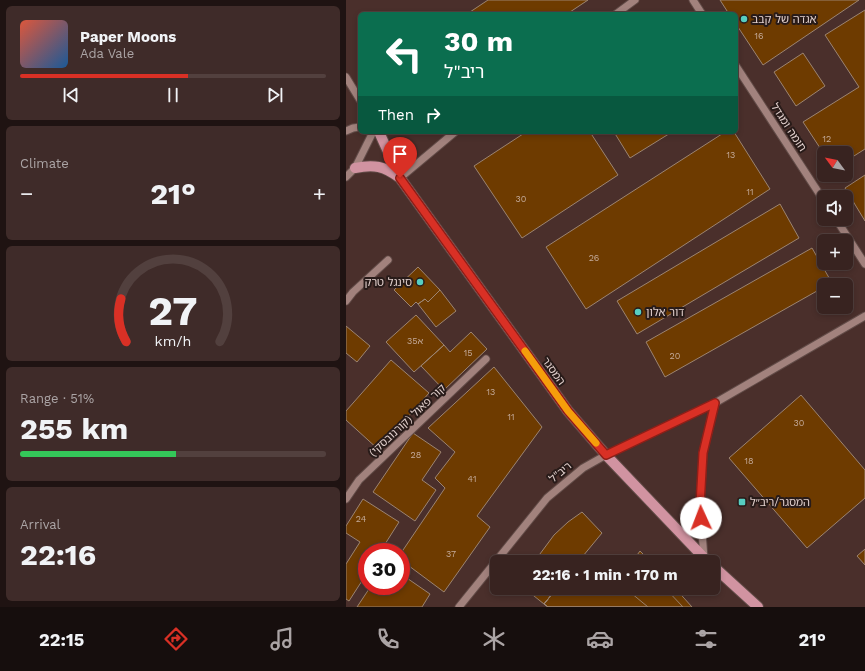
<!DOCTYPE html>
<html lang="en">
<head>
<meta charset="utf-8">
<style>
	:root { --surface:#382320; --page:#3f2b29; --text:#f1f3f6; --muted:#aba4a5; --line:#52403e; --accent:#d93025 }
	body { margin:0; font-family:"Work Sans","Noto Sans Hebrew",sans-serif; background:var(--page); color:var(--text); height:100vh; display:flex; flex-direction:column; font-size:15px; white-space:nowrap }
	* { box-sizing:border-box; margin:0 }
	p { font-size:13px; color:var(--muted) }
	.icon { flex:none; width:22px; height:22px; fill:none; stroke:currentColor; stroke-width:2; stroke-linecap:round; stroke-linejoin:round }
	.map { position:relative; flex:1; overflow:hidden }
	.drawer { display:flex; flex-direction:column; gap:6px; padding:6px; background:#1f1312; width:346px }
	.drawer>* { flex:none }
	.top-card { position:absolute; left:12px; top:12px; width:380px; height:122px; border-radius:6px; box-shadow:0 2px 6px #0003,0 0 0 1px var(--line); background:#0b6e4f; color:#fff; overflow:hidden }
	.needle { width:26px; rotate:302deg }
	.buttons { position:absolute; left:471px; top:146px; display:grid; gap:8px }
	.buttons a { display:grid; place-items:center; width:36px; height:36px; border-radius:6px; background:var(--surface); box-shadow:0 2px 6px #0003,0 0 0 1px var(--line); font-size:20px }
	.speed { position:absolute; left:12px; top:543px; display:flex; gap:8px; font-size:20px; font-weight:700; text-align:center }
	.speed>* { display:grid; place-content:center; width:52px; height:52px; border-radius:50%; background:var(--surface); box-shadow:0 2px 6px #0003,0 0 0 1px var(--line); line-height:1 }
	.speed .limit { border:6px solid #d22; background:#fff; color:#111 }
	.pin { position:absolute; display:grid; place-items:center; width:34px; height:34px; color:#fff; margin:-41px -17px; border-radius:50% 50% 50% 0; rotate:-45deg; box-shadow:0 0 4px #0007 }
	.pin .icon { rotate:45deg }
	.me { position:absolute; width:44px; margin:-22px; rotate:358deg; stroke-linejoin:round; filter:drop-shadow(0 0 3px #0008) }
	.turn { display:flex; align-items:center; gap:14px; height:84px; padding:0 20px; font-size:18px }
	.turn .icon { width:52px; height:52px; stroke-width:2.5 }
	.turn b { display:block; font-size:28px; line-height:34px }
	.then { display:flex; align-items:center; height:38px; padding:0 20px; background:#0003; gap:8px; font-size:15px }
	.big { font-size:30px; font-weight:700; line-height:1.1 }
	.drawer .card { flex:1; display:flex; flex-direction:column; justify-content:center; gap:6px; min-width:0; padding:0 14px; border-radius:6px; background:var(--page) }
	.drawer .dial { align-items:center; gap:0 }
	.dial svg { height:104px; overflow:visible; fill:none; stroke:var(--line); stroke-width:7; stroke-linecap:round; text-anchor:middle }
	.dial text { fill:var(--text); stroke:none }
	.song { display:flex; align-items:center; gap:12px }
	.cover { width:48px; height:48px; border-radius:6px; background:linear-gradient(135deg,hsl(10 70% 55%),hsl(210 70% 35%)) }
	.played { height:4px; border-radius:2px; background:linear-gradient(90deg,var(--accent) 55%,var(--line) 55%) }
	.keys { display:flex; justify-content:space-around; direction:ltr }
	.heat { display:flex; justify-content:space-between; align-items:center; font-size:22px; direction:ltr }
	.charge { height:6px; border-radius:3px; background:linear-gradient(90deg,#34c759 51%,var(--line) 0) }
	.trip { position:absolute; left:144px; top:555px; width:230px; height:40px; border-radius:6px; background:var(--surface); box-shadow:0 2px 6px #0003,0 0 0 1px var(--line); font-weight:700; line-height:40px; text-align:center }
	.tabs { display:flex; height:64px; justify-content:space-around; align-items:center; background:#160e0d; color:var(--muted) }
	.tabs .icon { width:28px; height:28px }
	.tabs .on { color:var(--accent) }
	.tabs b { font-size:18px; color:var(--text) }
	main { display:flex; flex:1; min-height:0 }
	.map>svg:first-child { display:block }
	.building { fill:#6e3b00; stroke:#9c8471 }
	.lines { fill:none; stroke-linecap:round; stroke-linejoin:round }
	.minor-casing { stroke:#614b47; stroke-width:9 }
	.major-casing { stroke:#614b47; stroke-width:12 }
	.minor { stroke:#a2827d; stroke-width:7 }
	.major { stroke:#d193a1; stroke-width:10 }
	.route-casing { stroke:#8d1f18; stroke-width:10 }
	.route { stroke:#d93025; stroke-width:7 }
	.slow { stroke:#f59e0b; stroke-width:7 }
	.poi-dot { fill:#57cec1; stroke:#281b19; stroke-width:1.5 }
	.labels { text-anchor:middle; stroke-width:4; stroke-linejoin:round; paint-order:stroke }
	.number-label { font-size:9px; fill:#c5ab9a }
	.poi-label { font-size:11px; fill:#e2d0cd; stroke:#281b19; text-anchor:start }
	.street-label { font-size:11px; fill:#e2d0cd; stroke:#281b19 }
</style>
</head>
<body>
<main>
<section class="drawer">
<div class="card">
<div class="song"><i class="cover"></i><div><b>Paper Moons</b><p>Ada Vale</p></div></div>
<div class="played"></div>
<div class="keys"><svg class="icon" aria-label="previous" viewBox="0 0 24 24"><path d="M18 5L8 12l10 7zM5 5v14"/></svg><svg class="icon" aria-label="pause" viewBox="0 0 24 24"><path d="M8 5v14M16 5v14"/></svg><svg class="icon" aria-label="next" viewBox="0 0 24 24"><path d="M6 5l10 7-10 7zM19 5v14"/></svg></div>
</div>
<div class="card"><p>Climate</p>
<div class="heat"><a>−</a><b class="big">21°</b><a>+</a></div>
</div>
<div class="card dial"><svg viewBox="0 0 100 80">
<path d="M14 69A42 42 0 1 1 86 69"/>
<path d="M14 69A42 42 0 0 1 10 36" stroke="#d93025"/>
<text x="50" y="56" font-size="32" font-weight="700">27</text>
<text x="50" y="72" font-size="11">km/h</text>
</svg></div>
<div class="card"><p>Range · 51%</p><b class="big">255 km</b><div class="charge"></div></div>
<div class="card"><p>Arrival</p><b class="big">22:16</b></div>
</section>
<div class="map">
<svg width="519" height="607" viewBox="0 0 519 607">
	<rect width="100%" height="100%" fill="#4a2f2b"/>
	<path class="building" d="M142,0H242L221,14H121Z
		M374,0H513L417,65L390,24V14H383Z
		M519,10V149L500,161V153H478V154L457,122L513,87L479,35Z
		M457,53L479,86L450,106L428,72Z
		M180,132H244L272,175L176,238L128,166Z
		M268,132H326L284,158Z
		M379,132H388L424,189L240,309L200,247Z
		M519,175V221L499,188Z
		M434,204L453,238L291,334L271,301Z
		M466,248L486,283L482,285H478V287L319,377L300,342Z
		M72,267L94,290L82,302L79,299L72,304L70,302L65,307L48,290Z
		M94,290L110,311L90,327L72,304L79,299L82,302Z
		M70,315L98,345L68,372L40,342Z
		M0,326L24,346L11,362L0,353Z
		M125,332L141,349L98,390L75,366L98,345L104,352Z
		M45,360L83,393L33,450L0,420V411Z
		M148,367L196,427L131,516L144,527L98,592L55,560V553L99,488L89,478L109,452L82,428Z
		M455,395L519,470V498L461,548L383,458Z
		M67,433L95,452L76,480L90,490L69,521L27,492Z
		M17,499L53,522L34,552H21V573L3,601L0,599V564L14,542L0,533V526Z
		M236,512L256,533L232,562H188L208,535L222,522Z
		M519,549V565L511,556Z
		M294,551L305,562H286Z
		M238,555L245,561L246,562H232Z
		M238,555L245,561L246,562H232Z
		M238,555L245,561L246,562H232Z
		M55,574L84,594L76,607H11L25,586H55Z
		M178,588H211L198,604Z
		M211,588H329L346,607H202L198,604Z
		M211,588H319L337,607H202L198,604Z
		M211,588H279L302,607H202L198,604Z"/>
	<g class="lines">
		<g class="minor-casing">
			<path id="minor" d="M347,0L356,14
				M270,14L289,0
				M390,66L478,201
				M0,77L14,100
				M0,131L7,128L14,127
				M0,177L9,168L27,132
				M54,178L109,132
				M490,219L519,264
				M0,301L7,292L42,260
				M0,499L13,480L140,359
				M358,558L354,505L357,453L369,403
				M113,607L201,498L237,468L260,455L369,403L519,316"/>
		</g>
		<g class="major-casing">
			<path id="major" d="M33,132L54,178L222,411L260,455L362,562
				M9,168C28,164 38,166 54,178
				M367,566L412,607"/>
		</g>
		<use href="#minor" class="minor"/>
		<use href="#major" class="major"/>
	</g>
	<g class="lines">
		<g class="route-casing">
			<path id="route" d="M54,178L222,411L260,455L369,403L357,453L354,505L355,518"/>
		</g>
		<use href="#route" class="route"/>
		<path class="slow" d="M179,351L222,411L250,443"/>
	</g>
	<g class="poi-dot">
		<circle cx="398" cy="19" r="4"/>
		<circle cx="74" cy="282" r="4"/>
		<circle cx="292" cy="312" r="4"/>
		<rect x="392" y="498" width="8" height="8" rx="2"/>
	</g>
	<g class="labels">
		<g class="number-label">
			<text x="413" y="39">16</text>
			<text x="481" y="142">12</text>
			<text x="385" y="158">13</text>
			<text x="404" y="195">11</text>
			<text x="175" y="202">30</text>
			<text x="248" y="261">26</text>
			<text x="69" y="344">35א</text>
			<text x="122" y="356">15</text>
			<text x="329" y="359">20</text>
			<text x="145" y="395">13</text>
			<text x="165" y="420">11</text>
			<text x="453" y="426">30</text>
			<text x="70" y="458">28</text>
			<text x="403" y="464">18</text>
			<text x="126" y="482">41</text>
			<text x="15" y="522">24</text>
			<text x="105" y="557">37</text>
		</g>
		<g class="poi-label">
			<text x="406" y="23">אגדה של קבב</text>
			<text x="66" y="286" text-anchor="end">סינגל טרק</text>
			<text x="300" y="316">דור אלון</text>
			<text x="404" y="506">המסגר/ריב״ל</text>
		</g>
		<g class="street-label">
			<text transform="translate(443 127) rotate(57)" y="4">חומה ומגדל</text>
			<text transform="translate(208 371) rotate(54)" y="4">המסגר</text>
			<text transform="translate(61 420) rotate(-43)" y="4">קור פאול (קורנובסקי)</text>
			<text transform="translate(214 472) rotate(-40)" y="4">ריב"ל</text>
		</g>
	</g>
</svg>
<div class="buttons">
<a><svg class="needle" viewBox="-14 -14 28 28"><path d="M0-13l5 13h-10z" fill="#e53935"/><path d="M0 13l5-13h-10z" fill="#aba4a5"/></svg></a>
<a><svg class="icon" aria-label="sound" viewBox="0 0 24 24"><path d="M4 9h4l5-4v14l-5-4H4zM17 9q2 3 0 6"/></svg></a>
<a>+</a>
<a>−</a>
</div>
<div class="speed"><div class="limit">30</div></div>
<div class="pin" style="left:54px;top:178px;background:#d93025"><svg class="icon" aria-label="arrive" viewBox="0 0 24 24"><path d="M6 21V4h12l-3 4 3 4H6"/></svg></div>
<svg class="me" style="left:355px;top:518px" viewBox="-20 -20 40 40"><circle r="19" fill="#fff"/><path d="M0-13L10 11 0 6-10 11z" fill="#d93025"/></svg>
<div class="trip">22:16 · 1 min · 170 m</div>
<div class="top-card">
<div class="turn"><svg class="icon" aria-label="left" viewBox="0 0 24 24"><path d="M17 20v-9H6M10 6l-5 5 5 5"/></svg><div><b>30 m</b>ריב&quot;ל</div></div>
<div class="then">Then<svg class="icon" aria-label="right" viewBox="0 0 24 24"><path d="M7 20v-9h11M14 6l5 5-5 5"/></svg></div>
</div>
</div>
</main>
<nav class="tabs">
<b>22:15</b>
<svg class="icon on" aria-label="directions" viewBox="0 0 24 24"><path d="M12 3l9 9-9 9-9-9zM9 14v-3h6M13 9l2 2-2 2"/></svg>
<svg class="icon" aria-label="music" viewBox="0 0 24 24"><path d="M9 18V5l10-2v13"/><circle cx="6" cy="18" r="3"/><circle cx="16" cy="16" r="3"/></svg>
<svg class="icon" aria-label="phone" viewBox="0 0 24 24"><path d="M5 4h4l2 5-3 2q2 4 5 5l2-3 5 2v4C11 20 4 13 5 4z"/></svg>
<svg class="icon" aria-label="climate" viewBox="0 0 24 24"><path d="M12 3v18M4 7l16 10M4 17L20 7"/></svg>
<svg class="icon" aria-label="car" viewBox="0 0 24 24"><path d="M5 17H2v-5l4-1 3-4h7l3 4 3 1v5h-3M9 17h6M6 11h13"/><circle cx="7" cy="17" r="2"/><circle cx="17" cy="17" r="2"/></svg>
<svg class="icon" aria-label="filters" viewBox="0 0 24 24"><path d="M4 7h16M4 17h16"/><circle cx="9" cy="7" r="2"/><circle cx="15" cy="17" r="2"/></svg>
<b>21°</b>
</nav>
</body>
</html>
